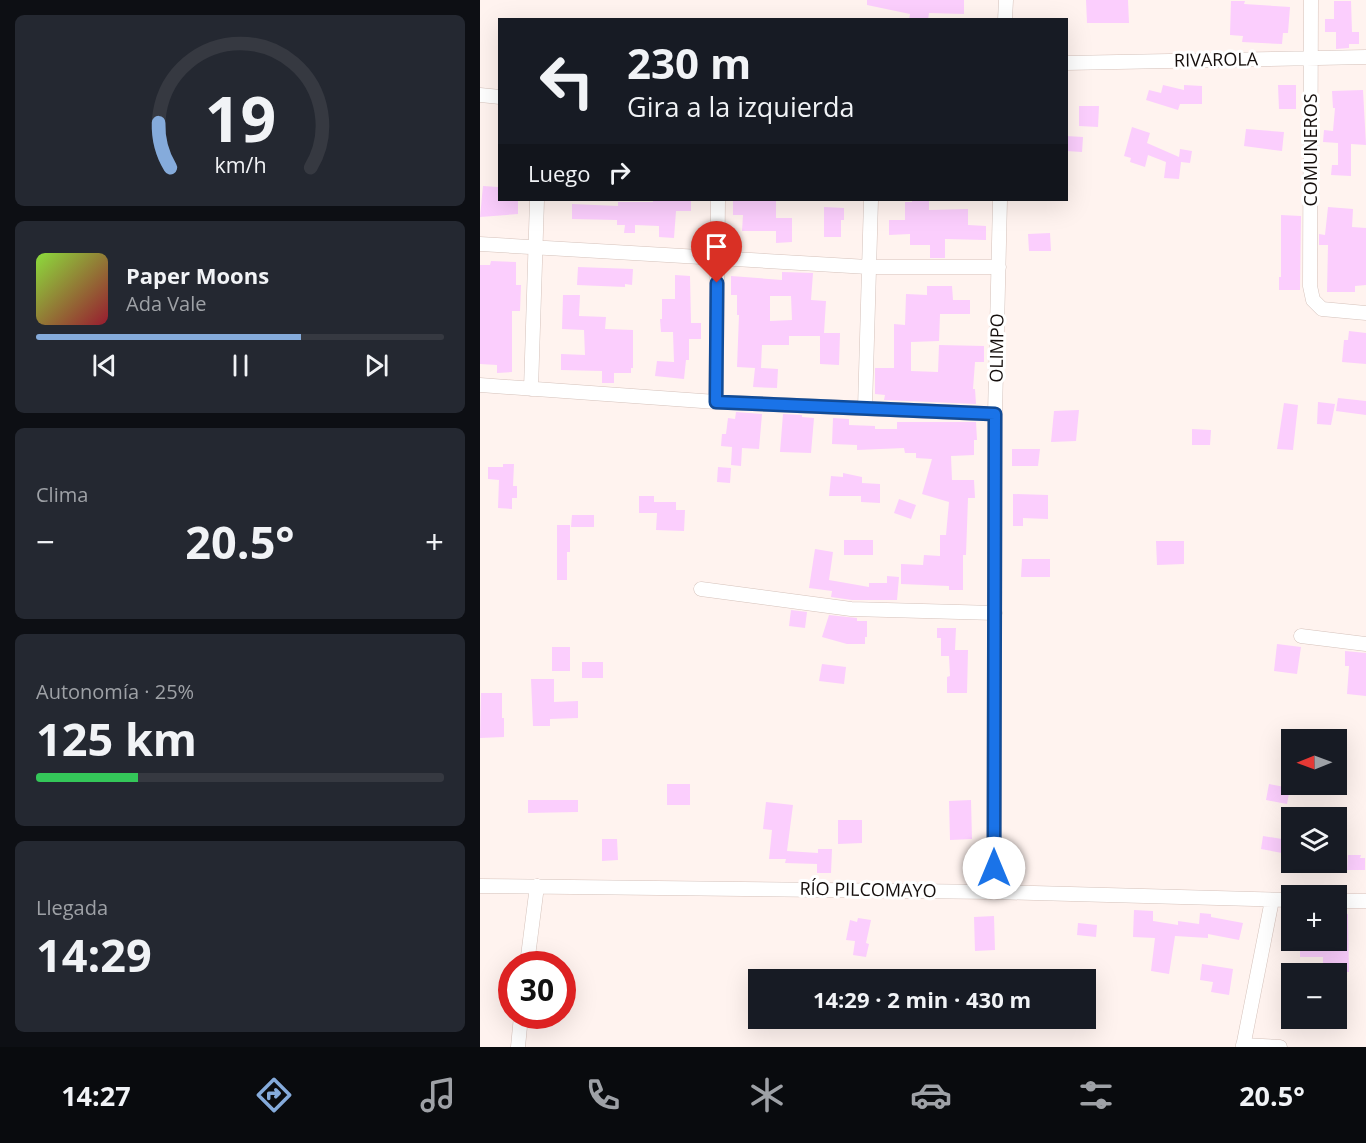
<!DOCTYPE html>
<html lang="es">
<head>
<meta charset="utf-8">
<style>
	:root { --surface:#171b24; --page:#242831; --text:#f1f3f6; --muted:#9ea1a6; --line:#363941; --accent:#85abdb }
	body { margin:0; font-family:"Open Sans",sans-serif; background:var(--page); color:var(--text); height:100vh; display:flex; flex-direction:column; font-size:22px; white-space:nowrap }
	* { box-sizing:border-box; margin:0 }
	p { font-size:20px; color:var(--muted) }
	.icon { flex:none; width:33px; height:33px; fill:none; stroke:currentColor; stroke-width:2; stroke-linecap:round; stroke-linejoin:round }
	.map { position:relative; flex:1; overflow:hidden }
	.side { display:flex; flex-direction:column; gap:15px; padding:15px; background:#0d0f14; width:480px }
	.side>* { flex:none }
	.guide { position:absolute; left:18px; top:18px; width:570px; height:183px; border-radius:0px; box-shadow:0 6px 24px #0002; background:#171b24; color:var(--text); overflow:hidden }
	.needle { width:39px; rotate:269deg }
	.fabs { position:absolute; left:801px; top:729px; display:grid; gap:12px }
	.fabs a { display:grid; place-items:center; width:66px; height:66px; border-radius:0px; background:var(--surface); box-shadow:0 6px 24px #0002; font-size:30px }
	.speed { position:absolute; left:18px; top:951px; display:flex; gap:12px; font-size:30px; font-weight:700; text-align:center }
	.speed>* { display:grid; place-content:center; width:78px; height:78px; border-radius:50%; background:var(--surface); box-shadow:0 6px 24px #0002; line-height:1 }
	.speed .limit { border:9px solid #d22; background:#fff; color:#111 }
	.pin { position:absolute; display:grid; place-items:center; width:51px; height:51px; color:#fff; margin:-62px -26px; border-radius:50% 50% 50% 0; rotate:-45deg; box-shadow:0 0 6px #0007 }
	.pin .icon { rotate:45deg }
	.me { position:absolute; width:66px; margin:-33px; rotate:0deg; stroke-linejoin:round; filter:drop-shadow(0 0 4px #0008) }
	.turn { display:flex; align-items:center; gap:21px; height:126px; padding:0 30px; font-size:27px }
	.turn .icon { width:78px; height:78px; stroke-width:2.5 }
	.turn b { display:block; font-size:42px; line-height:51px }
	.then { display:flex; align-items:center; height:57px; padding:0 30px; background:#0003; gap:12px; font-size:22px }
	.big { font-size:45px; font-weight:700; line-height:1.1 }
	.side .widget { flex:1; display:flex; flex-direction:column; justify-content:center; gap:9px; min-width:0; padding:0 21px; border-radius:9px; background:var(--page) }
	.side .dial { align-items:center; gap:0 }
	.dial svg { height:156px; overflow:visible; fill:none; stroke:var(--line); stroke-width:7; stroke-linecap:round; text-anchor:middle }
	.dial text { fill:var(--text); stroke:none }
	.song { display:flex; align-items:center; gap:18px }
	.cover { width:72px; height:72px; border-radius:9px; background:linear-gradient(135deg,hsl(90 70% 55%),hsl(350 70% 35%)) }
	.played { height:6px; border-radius:3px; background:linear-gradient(90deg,var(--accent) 65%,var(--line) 65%) }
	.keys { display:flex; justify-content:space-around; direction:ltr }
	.heat { display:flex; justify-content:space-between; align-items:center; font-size:33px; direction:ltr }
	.charge { height:9px; border-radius:4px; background:linear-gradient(90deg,#34c759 25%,var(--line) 0) }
	.trip { position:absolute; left:268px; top:969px; width:348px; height:60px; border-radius:0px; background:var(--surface); box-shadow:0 6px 24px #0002; font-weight:700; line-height:60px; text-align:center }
	.dock { display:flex; height:96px; justify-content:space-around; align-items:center; background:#090b0e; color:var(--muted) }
	.dock .icon { width:42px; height:42px }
	.dock .active { color:var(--accent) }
	.dock b { font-size:27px; color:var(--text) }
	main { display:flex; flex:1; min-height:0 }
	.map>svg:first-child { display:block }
	.building { fill:#fbcefd; fill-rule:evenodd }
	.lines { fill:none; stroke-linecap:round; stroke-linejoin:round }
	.minor-casing { stroke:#d5c2bb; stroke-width:15 }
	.minor { stroke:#fff; stroke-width:14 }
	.route-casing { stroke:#114b97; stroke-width:15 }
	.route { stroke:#1a73e8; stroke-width:10 }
	.labels { text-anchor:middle; stroke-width:6; stroke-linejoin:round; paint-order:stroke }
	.street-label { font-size:18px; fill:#150f0d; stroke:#fff }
</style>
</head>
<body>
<main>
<section class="side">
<div class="widget dial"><svg viewBox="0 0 100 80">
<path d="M14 69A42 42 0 1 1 86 69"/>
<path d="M14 69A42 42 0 0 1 8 46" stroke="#85abdb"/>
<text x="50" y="56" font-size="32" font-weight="700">19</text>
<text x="50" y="72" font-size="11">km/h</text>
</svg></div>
<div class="widget">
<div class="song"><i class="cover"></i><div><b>Paper Moons</b><p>Ada Vale</p></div></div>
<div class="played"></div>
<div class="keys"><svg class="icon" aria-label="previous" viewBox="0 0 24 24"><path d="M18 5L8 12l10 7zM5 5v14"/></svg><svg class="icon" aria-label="pause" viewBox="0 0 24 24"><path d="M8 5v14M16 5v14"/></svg><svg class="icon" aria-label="next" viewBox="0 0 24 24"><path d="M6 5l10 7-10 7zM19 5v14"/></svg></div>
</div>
<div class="widget"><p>Clima</p>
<div class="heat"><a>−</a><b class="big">20.5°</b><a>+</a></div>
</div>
<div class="widget"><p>Autonomía · 25%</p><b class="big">125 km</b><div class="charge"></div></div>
<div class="widget"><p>Llegada</p><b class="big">14:29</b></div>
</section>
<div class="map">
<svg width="886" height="1047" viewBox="0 0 886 1047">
	<rect width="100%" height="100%" fill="#fff3ef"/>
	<path class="building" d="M387,0H484V14L449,13L448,20H429L430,14L387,5Z
		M606,0H648L649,23H607Z
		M751,1H765L764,4L810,7L808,33H803L802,44L762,42L763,36L750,35Z
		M854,1H871L872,32H879V44H869V48L856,49V32H845V19H854Z
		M683,85L704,90V85L722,86V104H700L698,110L666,100L669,90L681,93Z
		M798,85H816V109H799Z
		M883,90L886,145L871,144V176L851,175L852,165H858V143L843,142L844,130L853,131L855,108H853L852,91Z
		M599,106H619L618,127L599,126Z
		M652,127L670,133L667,143L699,157L700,149L712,151L710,163L701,162L699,179L684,178L686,162L668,155L665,167L650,162L651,158L644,156Z
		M766,129L804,132L802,151L764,146Z
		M586,136L603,137L602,152L586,151Z
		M3,186L18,187V200H38V214L0,217Z
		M173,200H211V211H196L194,238L179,237V226L155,225V233H144L145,225H137V220L92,219V204L138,206V202H173Z
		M253,200H296V218H312V242L296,243V231H262L263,215H253Z
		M432,200H449V210L488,209V225L506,226V240L465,239V258H450V245H430V234L409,235V220H425V202H432Z
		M344,207L364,208V220H361V237H344Z
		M848,207L873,209L872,227L886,228V285L875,286V292H847L848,245H839V234L845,235Z
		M801,215L821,216L820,290H799V277H801Z
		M570,233L571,251H549L548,234Z
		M11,261L36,262V285H41L40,311H32V372L17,373V365L0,364V265H10Z
		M98,267L153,269L152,285L145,284V287L97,285Z
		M302,272L333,273L331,300L346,301L344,333H360L359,365L340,364V336H309V345H282L281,368L298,369L297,388L273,387L275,368L257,367L259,315H257V295H251V276L302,280ZM290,296H311L312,320L290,321Z
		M195,275L210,276L211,323H221V339H209V360H206L204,379L175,376L177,361L194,362L193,332H181L180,319H182V299H195Z
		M447,286H472L473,300H490V314H460L459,341L431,342V371L458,372L459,345L504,346V362H495L493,389H495L496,404L404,400L405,395L395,394V368H414V324L425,325L426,294L447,295Z
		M83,295H100L99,316L126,317L125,329L153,330V368H151V373H134V383H122V371L81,370V354L105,355L104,330L82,329Z
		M869,331L886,333V364L862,362L864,340H868Z
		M858,398L886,401V415L856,411Z
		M838,402L855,404L851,425L837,424Z
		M804,403L818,405L813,450L797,449Z
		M599,410L596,441L571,442L574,411Z
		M256,412L282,414L279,449L262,448L261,466L251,465L252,447L241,446L242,434H246L248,418L255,419Z
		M303,414L322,415V417L334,418L331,453L300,452Z
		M353,418L369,419V425L395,426V429H417V422H496L497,440H494V455L471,456L472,480H494L495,498H488L486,555H483V590H469V586L421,584V564L443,565L444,555L460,556V535H466L469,502L442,494L452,459L436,458V453H425L424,448L377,450V445L352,444Z
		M712,429L731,430L730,445H712Z
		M532,449H560L558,466H532Z
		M23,464H34L33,486H37V498H32V509L18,508L19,480L8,479V467H23Z
		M238,467L251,468L250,483L237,482Z
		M363,473L382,477V483L400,484V503L381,502V496H349L351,476L363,477Z
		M533,494L568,495V519L543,518V526H533Z
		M159,496H174V502H196V510H205L204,531L176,530L177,513H159Z
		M419,499L436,505L431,519L414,513Z
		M92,515H114V527H91Z
		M77,525H90V552H87V580H77Z
		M364,540H393V555H364Z
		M676,541H704V564L677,565Z
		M335,549L353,552L349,580L389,587V583H407V576L419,577L417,600H372L351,597L352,591L329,588Z
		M542,559H570V577H541Z
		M311,610L327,612L325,628L309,626Z
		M349,615L377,618V621H387V637H385V644H367L342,637Z
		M457,628H476L475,650H488L487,693H467V677L470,676L469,656H461V638H457Z
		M797,644L821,647L817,674L794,671Z
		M72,647H90V671H72Z
		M865,651L886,653V696L867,694L869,666H865Z
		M102,662H123V678H102Z
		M342,664L366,667L364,684L339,681Z
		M51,679H74V702L98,701V718L70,719V726H53Z
		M1,693H22V718H24V737L0,738Z
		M187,784H210V805H187Z
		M789,784L810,788L807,804L786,800Z
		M48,800H98V812L48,813Z
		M491,800L492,839L470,840L469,801Z
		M286,802L313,805L307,851L338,853V849H352L351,873H337V864L305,863L306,859H289L292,830L283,829Z
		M358,820H382V843L358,844Z
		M803,829L812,830V864H801L802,853L781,849L783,836L802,839Z
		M122,839H137L138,860L122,861Z
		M868,855H881L880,858H885V870H867Z
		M654,910L673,911V921L698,925V921L719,924L720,913L731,914V917L763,923L759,940L728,934V938L695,936L689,974L671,971L675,938L653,937Z
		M856,914H868L869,972L843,971V957H820V940H856Z
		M514,916L515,950L495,951L494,917Z
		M378,918L391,920L386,943L389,944L386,957L373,955L375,941L366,940L370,920L377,922Z
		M598,923L617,925L616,937L597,935Z
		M722,964L753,969L749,995L731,992L733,982L720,980Z"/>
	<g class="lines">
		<g class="minor-casing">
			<path id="minor" d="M831,0L830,286L833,300L842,309L886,313
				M525,20L526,0
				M586,63L886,57
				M0,95L20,97
				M0,244L388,267H519
				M0,385L236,402L515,414
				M51,389L57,200
				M236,402L238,200
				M385,408L391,200
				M221,589L371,609L515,613
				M821,636L886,644
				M0,886L514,892L812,900
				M514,892L515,414L520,200
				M856,901H886
				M47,964L57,886
				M763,1045L800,1047
				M38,1047L41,1016
				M763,1047L792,900"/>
		</g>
		<use href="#minor" class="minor"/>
	</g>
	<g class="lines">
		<g class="route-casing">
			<path id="route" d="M237,283L236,402L515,414L514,868"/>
		</g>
		<use href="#route" class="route"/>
	</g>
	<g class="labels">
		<g class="street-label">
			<text transform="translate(736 60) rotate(-1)" y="6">RIVAROLA</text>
			<text transform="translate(831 150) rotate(-90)" y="6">COMUNEROS</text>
			<text transform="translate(517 348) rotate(-89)" y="6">OLIMPO</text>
			<text transform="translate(388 890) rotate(1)" y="6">RÍO PILCOMAYO</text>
		</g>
	</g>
</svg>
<div class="fabs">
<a><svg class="needle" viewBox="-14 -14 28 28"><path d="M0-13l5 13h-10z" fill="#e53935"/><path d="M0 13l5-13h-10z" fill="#9ea1a6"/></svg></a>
<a><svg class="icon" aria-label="layers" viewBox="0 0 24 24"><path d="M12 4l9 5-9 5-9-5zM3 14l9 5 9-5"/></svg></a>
<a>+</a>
<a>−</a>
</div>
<div class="speed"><div class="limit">30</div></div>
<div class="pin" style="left:237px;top:283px;background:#d93025"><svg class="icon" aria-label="arrive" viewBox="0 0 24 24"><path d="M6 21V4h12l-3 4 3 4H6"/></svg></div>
<svg class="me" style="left:514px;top:868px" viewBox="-20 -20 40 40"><circle r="19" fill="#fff"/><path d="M0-13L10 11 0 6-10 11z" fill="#1a73e8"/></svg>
<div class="trip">14:29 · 2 min · 430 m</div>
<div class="guide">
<div class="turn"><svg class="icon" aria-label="left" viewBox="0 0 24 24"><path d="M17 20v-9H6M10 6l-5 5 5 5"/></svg><div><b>230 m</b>Gira a la izquierda</div></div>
<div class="then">Luego<svg class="icon" aria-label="right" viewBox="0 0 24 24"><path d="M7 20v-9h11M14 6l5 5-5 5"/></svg></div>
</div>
</div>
</main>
<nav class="dock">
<b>14:27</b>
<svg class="icon active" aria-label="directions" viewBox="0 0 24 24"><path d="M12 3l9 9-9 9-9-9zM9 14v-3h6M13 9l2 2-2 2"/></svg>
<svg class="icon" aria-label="music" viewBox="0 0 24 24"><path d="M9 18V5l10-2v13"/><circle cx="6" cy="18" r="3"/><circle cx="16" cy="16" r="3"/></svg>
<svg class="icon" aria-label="phone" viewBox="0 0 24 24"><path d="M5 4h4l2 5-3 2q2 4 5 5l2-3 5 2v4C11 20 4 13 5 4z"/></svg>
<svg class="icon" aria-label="climate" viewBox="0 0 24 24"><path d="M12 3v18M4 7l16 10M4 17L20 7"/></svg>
<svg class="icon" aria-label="car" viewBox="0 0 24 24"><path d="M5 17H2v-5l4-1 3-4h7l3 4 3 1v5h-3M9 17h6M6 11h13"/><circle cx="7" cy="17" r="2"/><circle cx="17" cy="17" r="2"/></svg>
<svg class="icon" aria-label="filters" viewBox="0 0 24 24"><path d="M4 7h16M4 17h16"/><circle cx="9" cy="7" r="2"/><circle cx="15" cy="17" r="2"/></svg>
<b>20.5°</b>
</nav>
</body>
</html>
